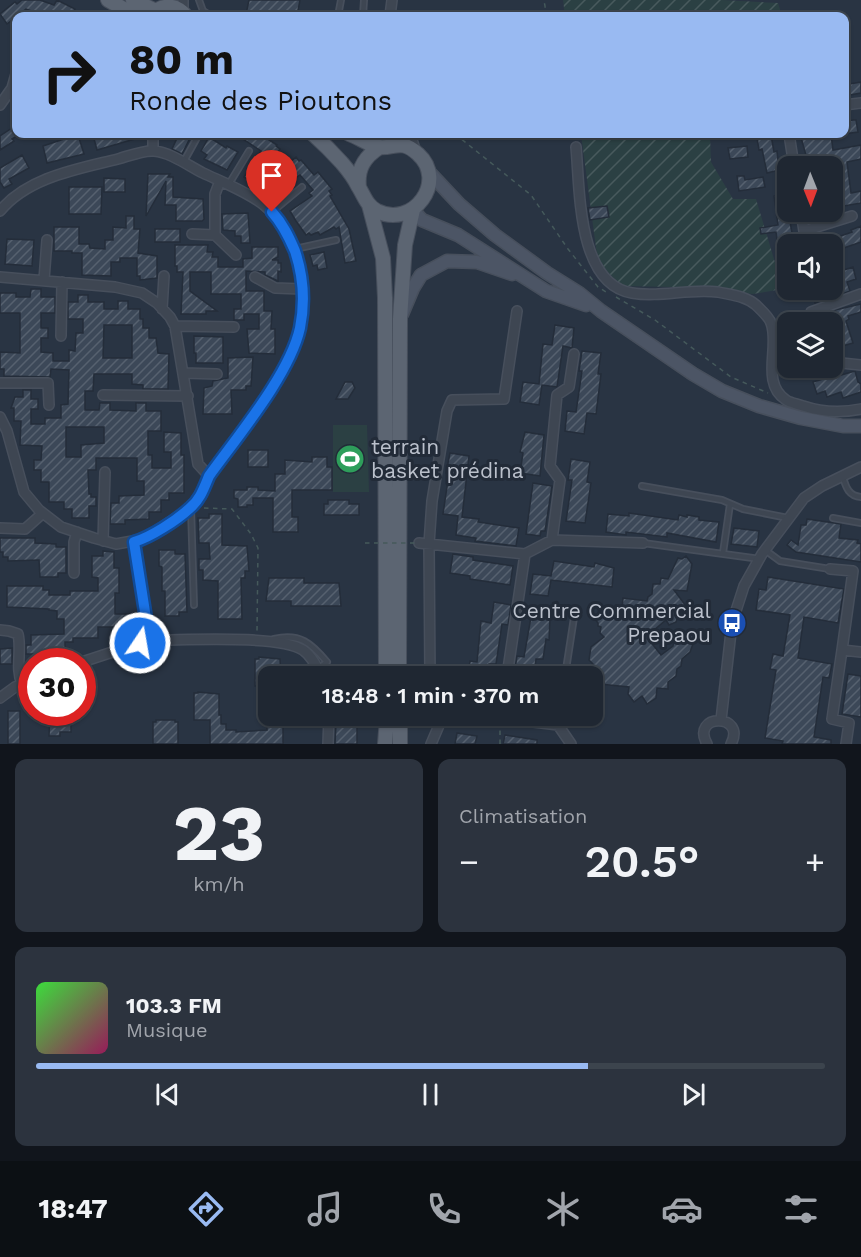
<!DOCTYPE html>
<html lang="fr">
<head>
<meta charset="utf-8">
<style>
	:root { --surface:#1f2732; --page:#2c333e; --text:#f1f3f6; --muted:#a1a5ac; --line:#3c444d; --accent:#99baf2 }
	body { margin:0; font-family:"Work Sans",sans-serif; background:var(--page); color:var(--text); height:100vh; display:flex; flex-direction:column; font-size:22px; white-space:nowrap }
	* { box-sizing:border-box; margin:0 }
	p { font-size:20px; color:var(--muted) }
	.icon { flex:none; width:33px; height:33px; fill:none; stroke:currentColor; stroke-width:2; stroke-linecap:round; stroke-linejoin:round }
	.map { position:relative; height:744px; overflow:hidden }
	.panel { display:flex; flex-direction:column; gap:15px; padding:15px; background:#11151c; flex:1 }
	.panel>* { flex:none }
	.hud { position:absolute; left:12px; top:12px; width:837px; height:126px; border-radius:12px; box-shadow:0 2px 4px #0004,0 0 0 2px var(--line); background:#99baf2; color:#111; overflow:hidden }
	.needle { width:39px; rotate:179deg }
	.buttons { position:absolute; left:777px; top:156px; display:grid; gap:12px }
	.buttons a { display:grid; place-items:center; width:66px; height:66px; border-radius:12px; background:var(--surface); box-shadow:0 2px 4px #0004,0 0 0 2px var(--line); font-size:30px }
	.speed { position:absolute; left:18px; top:648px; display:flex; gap:12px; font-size:30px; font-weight:700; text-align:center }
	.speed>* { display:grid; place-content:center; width:78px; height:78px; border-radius:50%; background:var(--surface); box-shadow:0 2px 4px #0004,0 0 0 2px var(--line); line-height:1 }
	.speed .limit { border:9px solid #d22; background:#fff; color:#111 }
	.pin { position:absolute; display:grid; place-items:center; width:51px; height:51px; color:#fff; margin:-62px -26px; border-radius:50% 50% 50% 0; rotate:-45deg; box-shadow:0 0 6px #0007 }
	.pin .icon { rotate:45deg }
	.me { position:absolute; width:66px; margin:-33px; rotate:12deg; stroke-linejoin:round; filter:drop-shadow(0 0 4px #0008) }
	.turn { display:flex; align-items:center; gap:21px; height:126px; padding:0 18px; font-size:27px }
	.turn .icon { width:78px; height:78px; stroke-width:2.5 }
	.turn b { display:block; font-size:42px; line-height:51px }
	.big { font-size:45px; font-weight:600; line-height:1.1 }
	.panel .card { flex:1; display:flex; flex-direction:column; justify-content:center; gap:9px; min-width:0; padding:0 21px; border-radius:12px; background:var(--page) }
	.panel .dial { align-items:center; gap:0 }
	.dial b { font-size:78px; line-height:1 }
	.song { display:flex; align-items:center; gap:18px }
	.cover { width:72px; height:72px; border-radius:9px; background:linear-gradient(135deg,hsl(120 70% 55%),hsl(330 70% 35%)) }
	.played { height:6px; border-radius:3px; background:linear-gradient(90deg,var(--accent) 70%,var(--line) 70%) }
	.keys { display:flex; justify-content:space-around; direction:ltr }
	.heat { display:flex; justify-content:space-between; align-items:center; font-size:33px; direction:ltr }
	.panel .tiles { flex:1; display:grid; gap:15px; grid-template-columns:1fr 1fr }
	.card:last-child { grid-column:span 2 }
	.trip { position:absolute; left:258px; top:666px; width:345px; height:60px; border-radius:12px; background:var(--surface); box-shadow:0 2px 4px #0004,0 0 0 2px var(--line); font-weight:600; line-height:60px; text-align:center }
	.tabs { display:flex; height:96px; justify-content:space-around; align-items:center; background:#0c1014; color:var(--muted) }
	.tabs .icon { width:42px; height:42px }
	.tabs .current { color:var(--accent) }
	.tabs b { font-size:27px; color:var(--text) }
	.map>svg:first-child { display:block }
	.grass { fill:#2b4043 }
	.garden { fill:url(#garden-furrows) }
	.building { fill:url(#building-hatch); stroke:#242d3a; stroke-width:1.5; fill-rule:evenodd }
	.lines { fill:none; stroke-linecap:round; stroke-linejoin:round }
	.lane-casing { stroke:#474f5c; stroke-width:8 }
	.street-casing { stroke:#474f5c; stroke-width:12 }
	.secondary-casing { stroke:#474f5c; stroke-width:15 }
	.primary-casing { stroke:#474f5c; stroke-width:16 }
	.path { stroke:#45595b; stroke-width:1.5; stroke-dasharray:4.5 4.5; stroke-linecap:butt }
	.lane { stroke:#3e4652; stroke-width:4.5 }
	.street { stroke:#3e4652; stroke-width:9 }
	.secondary { stroke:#4c5565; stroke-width:12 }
	.primary { stroke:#5c6572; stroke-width:14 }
	.path-bridge { stroke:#45595b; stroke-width:1.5; stroke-dasharray:4.5 4.5; stroke-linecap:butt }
	.route-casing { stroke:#114b97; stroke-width:15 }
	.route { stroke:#1a73e8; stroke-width:10 }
	.labels { text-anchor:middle; stroke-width:6; stroke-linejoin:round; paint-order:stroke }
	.poi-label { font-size:21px; fill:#bbc1cc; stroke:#222b38; text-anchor:start }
</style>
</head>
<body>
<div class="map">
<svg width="861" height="744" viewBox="0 0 861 744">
	<defs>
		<pattern id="garden-furrows" width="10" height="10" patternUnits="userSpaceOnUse" patternTransform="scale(1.5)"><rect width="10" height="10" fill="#2b4043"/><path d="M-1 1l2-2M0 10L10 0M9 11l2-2" fill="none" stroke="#485a5d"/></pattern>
		<pattern id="building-hatch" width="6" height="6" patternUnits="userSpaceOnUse" patternTransform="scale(1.5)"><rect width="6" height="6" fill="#3c4858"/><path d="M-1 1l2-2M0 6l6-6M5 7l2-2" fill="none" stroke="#56616f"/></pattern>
	</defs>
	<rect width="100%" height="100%" fill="#293443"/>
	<path class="grass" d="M333,425H367L369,492H333Z"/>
	<path class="garden" d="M563,0H722L778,3L782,16H565Z
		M581,134H710L711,162L733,199H756L783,289L753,294L674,287L622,286L598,263Z"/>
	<path class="building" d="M22,0H40L54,5L57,0L75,9L72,16H46L26,9L7,24L0,14L15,2L17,4Z
		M249,0H300L297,16H263L246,14Z
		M861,82V93L844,96V85Z
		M853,120H856L858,132L844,134V122Z
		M12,128L17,136L12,139L14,141L0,150V136Z
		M100,134H145V136L97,150L93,135Z
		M179,134H192L182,154L172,149Z
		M247,134H260L277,145L276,146L280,149L257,185L244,177L261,151L243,139Z
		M800,134H831L833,150L861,145V159L847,162L851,193L861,191V203L838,207L834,188H832V163L809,166Z
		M771,135L774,152L777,151L779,170L767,173L762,149L759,150L757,138Z
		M209,137L226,148L227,146L238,152L227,170L204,159L207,155L201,151Z
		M67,138H79L84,154L47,163L43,146Z
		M747,146L748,157L730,159L728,148Z
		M22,155L29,168L9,179L12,184L4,188L0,182V168Z
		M296,157L299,161L301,160L314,175L318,172L332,189L329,191L332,195L330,196L349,229L356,261L345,263L339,227L336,229L334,227L320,235L318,232L311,235L309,233L306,235L296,221L290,211L312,196L309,193L313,190L300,175L297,177L293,173L281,192L266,183Z
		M148,174H170L168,177H173V197L203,199L204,219L202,221H176V205H165L166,181L146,216Z
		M737,176H744L745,180L763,177L765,187L739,191Z
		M104,178L125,179V192H104Z
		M69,187H102L101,214H69Z
		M785,194L794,244L778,247L776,232L761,234L760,228L778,225L774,196Z
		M607,206L609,217L590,220L588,208Z
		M248,213L250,243H241V236H235V231L223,230L222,214Z
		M126,216H134V229H140L138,253L157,256V278L140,280V276H137V258H120V262H111V276L82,275V253H72V251H54V227H79V244H89L90,248L105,249V240H113V227L126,228Z
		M861,226V242L838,250L844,270L853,267L856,279L847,282L850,291L842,294L839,285L832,286V239L852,232L851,230Z
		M155,229H180V242H155Z
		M7,239L34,240L32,266L5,264Z
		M175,245H208L207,252H213L212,257H218V267H243V259L252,258V247H278V257L272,260H278V263H281V272L278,271V281L265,275V272L246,271V291H264V311H272L271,329H275V354L249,353L247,329H259V314H244V320H234V309H241V294H211V272H190V291L217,311H206V314H181L183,272H177V266H175Z
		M324,252L327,268L318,270L317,265L313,266L310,255Z
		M31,289H41V297H55V313H41V328H48V338H41V352L53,353V361H69V350L75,351L76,333H83V319H68V302H78V295H88V302H104V309H118V301H128V309H140V319H143V328H149V338H156L158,353L169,354L168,389H143V385L132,384V374H94L93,391H85V410H99L100,403H110V410L136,411V403H146V411H161V431H148V455H152V468H171V452H164V432L181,433V455H184V493H169V500H161V512H149V519L125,520V524H110L111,503H119V496L144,495V481H137V458H96V470H88L89,494H91V497H96V506H89V518H72V509H64V502H49V482H41V470H34V460H41L42,446L20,445L21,421H14V408H11L15,397H23V390H31V399H38V409H31V424H45V418H61V405L68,404L69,370L51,369L50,377L4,376V369H0V352L20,353V313H0V293H16V297H30ZM104,325H132V358H103ZM66,427H104V443L81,445V457H66Z
		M800,290H829V291L821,294L823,300L815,303L813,296L803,299Z
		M861,304V312L848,316L849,319L846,321L853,343L839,347L837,340L832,342V333H835L832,325L836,324L833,317L837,316L835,310Z
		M555,325L574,328L572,348L563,346L557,387L542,385L539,405L520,402L523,382L539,384L543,344L552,345Z
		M194,336L223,337V363H196V353H194Z
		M582,351L601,353L598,374H601L596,414L587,413L584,434L565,431L567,411L576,412L582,371H579Z
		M253,357L251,386H246V390H231L232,414H203L204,388L212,386L213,381L228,378V358Z
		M839,370L841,375L855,371L858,382L861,384V392L843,398L841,392L827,397L825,391L817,394L813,382L823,379L821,375Z
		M345,382H352L355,388L348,399H336Z
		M525,432L544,435L540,476L520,473L523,453L520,452Z
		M248,450H268V467H248Z
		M450,453L469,456L462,517L479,519L478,522L519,528L516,546L475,541L476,538L456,535L458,516L443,514L449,473H446Z
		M312,457H327V467H332V490H292V517H298V532H273V498H253V505H247V507H238V499L234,498V490H247V487H258V490L275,491V474H285V460L312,462Z
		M571,459L590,462L587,482L591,483L585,523L566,521L572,480H568Z
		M533,483L552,486L545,531H541L540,536L526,534Z
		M328,500H349V504H359V515H324V504H328Z
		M629,513L678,520L679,515L687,517V515L699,517V520L719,522L716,542L667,533V537L626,532V535L606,532L608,514L629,516Z
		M209,514H222V545L247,546L249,571H245V578H241L242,619H218V581L203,580V570H199V559H210L209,543H199L198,518H209Z
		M807,519L841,524L839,538L858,540L857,543L861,544V562L796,552L787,545L791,540L798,545L801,525H806Z
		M734,528L759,531L757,547L731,544Z
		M0,538H35V543L56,544V547H66V573H58V577H40L39,560L8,561V557H3V552H0Z
		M159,550H175V554H185L187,612H179V616H165V591H162V567L159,566Z
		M103,551L114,552V568H119V593H115V614H131V627H98V638H73V642H65V650H49L50,654H26V645H31V635L64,634V619H57V611L49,610V609L7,607V586H43V590H49V595H70V591H98V578L92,577V556H103Z
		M453,554L473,557V560L513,566L510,585L470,579V576L450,573Z
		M686,556L692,564L687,591L674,590L686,606L682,609L681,616L677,619L676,622L669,625L666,620L654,630L657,634L649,640L661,655L673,646L674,639L682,633L696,636L690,652L682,659L681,666L677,669L676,676L668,682V689L657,688L656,698L647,704L642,696L634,702L628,694L629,687L600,684V686L592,685L591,676L593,664L589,660L591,647L604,637L600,633L601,627L598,626V623L592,615L610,613V610L622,608L623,598L647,601L648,597L652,594L653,584H660L661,578L668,579L678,558L682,559Z
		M554,561L594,567L595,563L614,568L612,587L551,580L548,596L530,594L533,574L551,576Z
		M768,577L844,589L838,623L804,617L798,658L832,664L829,678L823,677L814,737L831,740V744H782L783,741L765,738L776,670L770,669L773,654L783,656L790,615L756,610L759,589L766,590Z
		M269,578H304V583H339L341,606H291V601H266Z
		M494,602L511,605L508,625L502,624L496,664H489L487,676H468L470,661L477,662L481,621L491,623Z
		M531,617L550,619L549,640L546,639L543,659H536L534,676H514L517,656L524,657Z
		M12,648V664H0V649Z
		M259,657L280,659L281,676H268V686H255V659H259Z
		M848,674L861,676V717L842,714Z
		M198,692L219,694V715H221V724H226V730H236V732L267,730V724H271L272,716H297V724H283V744H210V720H194V693H198Z
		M8,711H20V744H8Z
		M50,712H71V732H60V736H49Z
		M346,719H357V744H335L336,723H346Z
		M156,720H175V722H178V744H153V722H156Z
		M457,733L477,736L475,744H455Z
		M505,735L537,740V744H503Z"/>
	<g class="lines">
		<g class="lane-casing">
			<path id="lane" d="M199,0L203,11L211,16
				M338,16L341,0
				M363,16L364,0
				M183,163L199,134
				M229,184L249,151
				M272,212L302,187
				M295,249L336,240
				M843,477C846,488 849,496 861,497
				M642,486L722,500L743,509L788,518
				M191,508L194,605
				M833,518L861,523
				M643,543L760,559
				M765,550L780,561L830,569
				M723,553L730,504
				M274,639C300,633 311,643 327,662L318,669
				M565,676L575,611"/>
		</g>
		<g class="street-casing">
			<path id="street" d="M183,0V13
				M390,16L392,0
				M0,105L12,88L16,74
				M844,105L861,103
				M380,134L383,146
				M410,134L416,152
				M789,134L794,166
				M576,147C580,189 577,284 632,293C661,298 689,288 718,292C731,295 746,296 756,305C761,310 769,317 771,323C780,346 760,383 786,400C790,403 798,404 803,406C821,412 842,413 861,409
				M153,150V134
				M0,211C28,177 78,169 118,159C129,156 143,150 154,151C170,152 189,166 203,173C222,182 248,192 264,205C298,233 310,287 299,330C287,379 239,434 209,476L203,492L191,508L144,539L116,544L94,538L61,527L39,510L24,492L7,431L0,417
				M801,212L804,231L852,216
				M192,234L215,235V194L220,181
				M215,235L236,255
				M0,277L115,287L142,293L157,303L170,317L175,326L198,464L209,476
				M255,277L275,288L302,289
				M44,280L47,240
				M162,309L164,276
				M808,322L811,312L861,294
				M175,326L234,327
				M61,336L62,282
				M832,362L861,365
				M184,373L217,374
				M0,383H48L49,405
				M103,395L188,396
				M0,528L25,529L43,513
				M552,540L560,480L550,466L557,395L569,387L574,354
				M103,541L105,472
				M134,542L148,631
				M419,543L525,554
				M525,554L552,540L643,543
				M830,569L853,571L842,650L861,652
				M74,573V542L77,532
				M0,630L9,631L18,634C22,651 15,668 22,684
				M158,640C188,640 281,635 303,650C312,656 317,667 321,676
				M140,643C143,649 149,651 155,647L158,640
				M842,650L832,719L849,723L846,744
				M82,662L140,643
				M430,676L429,544L432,501L447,411L452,400L504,399L517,311
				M507,676L525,554
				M0,698L15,687L32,680
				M483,716L558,725L571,744
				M721,720L732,623L744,586L762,554L804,498L822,486L861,467
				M328,744L329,716
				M431,744L443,716
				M707,744C690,713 747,713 731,744"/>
		</g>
		<g class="secondary-casing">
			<path id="secondary" d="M428,171L459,204L495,235L547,273L579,293L601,311L693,374L722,391L759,406L801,418L843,426H861
				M413,210L422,220L458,235L546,291L586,305
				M402,314L413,288L421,275L447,261L477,262L512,274"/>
		</g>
		<g class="primary-casing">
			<path id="primary" d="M108,0L136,16
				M133,0L156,11
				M151,16C161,4 175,3 186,16
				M313,134C323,143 333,153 342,163C348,170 354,178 358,186C364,195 366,205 377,211C413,229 448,181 418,154C401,138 394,149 379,147C369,145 358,137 349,134
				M359,187C357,169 364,157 380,147
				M369,205L383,258L385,298L386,676
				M399,676L400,319L405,245L413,210
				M385,744L387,718
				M400,744V718"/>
		</g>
		<path class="path" d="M542,16C546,11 546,6 543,0
			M455,134L531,195L568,249L598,287L606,292
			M616,297L655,320L731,377L768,393
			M204,508L232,509L251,534L258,548L257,632
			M500,744V727"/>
		<use href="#lane" class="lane"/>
		<use href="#street" class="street"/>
		<use href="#secondary" class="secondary"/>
		<use href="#primary" class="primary"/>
		<path class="path-bridge" d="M365,543H419"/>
	</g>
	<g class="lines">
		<g class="route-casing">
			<path id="route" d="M140,643L141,635L148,631L134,542C151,537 177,520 190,508C200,500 204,488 209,476C237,437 290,374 300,328C305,303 303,275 295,251C289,237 283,224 272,212"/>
		</g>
		<use href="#route" class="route"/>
	</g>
	<defs>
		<g id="stadium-disc" transform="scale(1.5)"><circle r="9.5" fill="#2e9e5b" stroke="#222b38"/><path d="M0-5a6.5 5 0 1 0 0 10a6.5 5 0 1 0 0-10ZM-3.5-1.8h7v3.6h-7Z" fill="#fff"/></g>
		<g id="bus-disc" transform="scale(1.5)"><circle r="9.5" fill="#1a4fb4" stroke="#222b38"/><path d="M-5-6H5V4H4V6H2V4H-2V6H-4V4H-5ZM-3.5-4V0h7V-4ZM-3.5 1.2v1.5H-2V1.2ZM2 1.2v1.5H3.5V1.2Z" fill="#fff"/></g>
	</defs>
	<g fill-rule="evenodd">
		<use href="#stadium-disc" x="350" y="459"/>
		<use href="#bus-disc" x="732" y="623"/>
	</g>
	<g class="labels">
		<g class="poi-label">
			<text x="371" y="454">terrain<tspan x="371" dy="24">basket prédina</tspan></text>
			<text x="711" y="618" text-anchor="end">Centre Commercial<tspan x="711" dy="24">Prepaou</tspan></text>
		</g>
	</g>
</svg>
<div class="buttons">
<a><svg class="needle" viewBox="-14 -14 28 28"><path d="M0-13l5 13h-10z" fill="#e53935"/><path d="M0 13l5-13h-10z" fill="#a1a5ac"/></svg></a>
<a><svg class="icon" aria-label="sound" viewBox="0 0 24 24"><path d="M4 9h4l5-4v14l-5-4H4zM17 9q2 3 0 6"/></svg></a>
<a><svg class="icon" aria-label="layers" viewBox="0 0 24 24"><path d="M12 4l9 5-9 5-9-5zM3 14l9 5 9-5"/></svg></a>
</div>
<div class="speed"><div class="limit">30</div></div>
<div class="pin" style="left:272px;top:212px;background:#d93025"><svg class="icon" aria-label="arrive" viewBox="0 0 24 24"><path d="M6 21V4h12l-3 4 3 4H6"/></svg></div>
<svg class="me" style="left:140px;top:643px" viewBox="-20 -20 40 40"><circle r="17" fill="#1a73e8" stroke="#fff" stroke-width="3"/><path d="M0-11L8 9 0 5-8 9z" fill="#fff"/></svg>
<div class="trip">18:48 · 1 min · 370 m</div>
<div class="hud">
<div class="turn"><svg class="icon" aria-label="right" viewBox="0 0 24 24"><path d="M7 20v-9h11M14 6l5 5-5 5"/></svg><div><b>80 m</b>Ronde des Pioutons</div></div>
</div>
</div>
<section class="panel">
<div class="tiles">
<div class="card dial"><b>23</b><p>km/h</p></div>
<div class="card"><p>Climatisation</p>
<div class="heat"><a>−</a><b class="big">20.5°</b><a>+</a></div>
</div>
<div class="card">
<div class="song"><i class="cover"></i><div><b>103.3 FM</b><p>Musique</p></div></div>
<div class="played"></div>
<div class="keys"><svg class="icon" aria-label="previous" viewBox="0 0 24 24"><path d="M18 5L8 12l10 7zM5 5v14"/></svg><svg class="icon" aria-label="pause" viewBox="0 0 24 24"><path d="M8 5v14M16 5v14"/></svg><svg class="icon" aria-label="next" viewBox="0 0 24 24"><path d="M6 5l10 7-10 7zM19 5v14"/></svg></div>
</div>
</div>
</section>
<nav class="tabs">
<b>18:47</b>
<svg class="icon current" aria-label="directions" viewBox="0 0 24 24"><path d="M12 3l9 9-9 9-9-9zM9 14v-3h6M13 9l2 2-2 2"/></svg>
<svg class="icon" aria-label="music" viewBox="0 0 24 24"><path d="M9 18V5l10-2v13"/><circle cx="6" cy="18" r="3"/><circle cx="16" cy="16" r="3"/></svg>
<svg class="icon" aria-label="phone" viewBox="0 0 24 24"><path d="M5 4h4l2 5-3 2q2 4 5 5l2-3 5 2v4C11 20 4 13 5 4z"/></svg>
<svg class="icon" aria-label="climate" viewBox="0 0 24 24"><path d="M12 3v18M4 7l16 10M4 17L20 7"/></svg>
<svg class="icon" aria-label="car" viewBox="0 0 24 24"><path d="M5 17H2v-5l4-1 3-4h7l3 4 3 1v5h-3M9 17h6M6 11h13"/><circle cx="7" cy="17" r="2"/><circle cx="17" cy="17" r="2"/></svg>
<svg class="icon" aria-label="filters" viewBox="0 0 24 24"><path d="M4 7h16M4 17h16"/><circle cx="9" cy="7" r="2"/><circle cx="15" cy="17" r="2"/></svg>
</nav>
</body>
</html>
